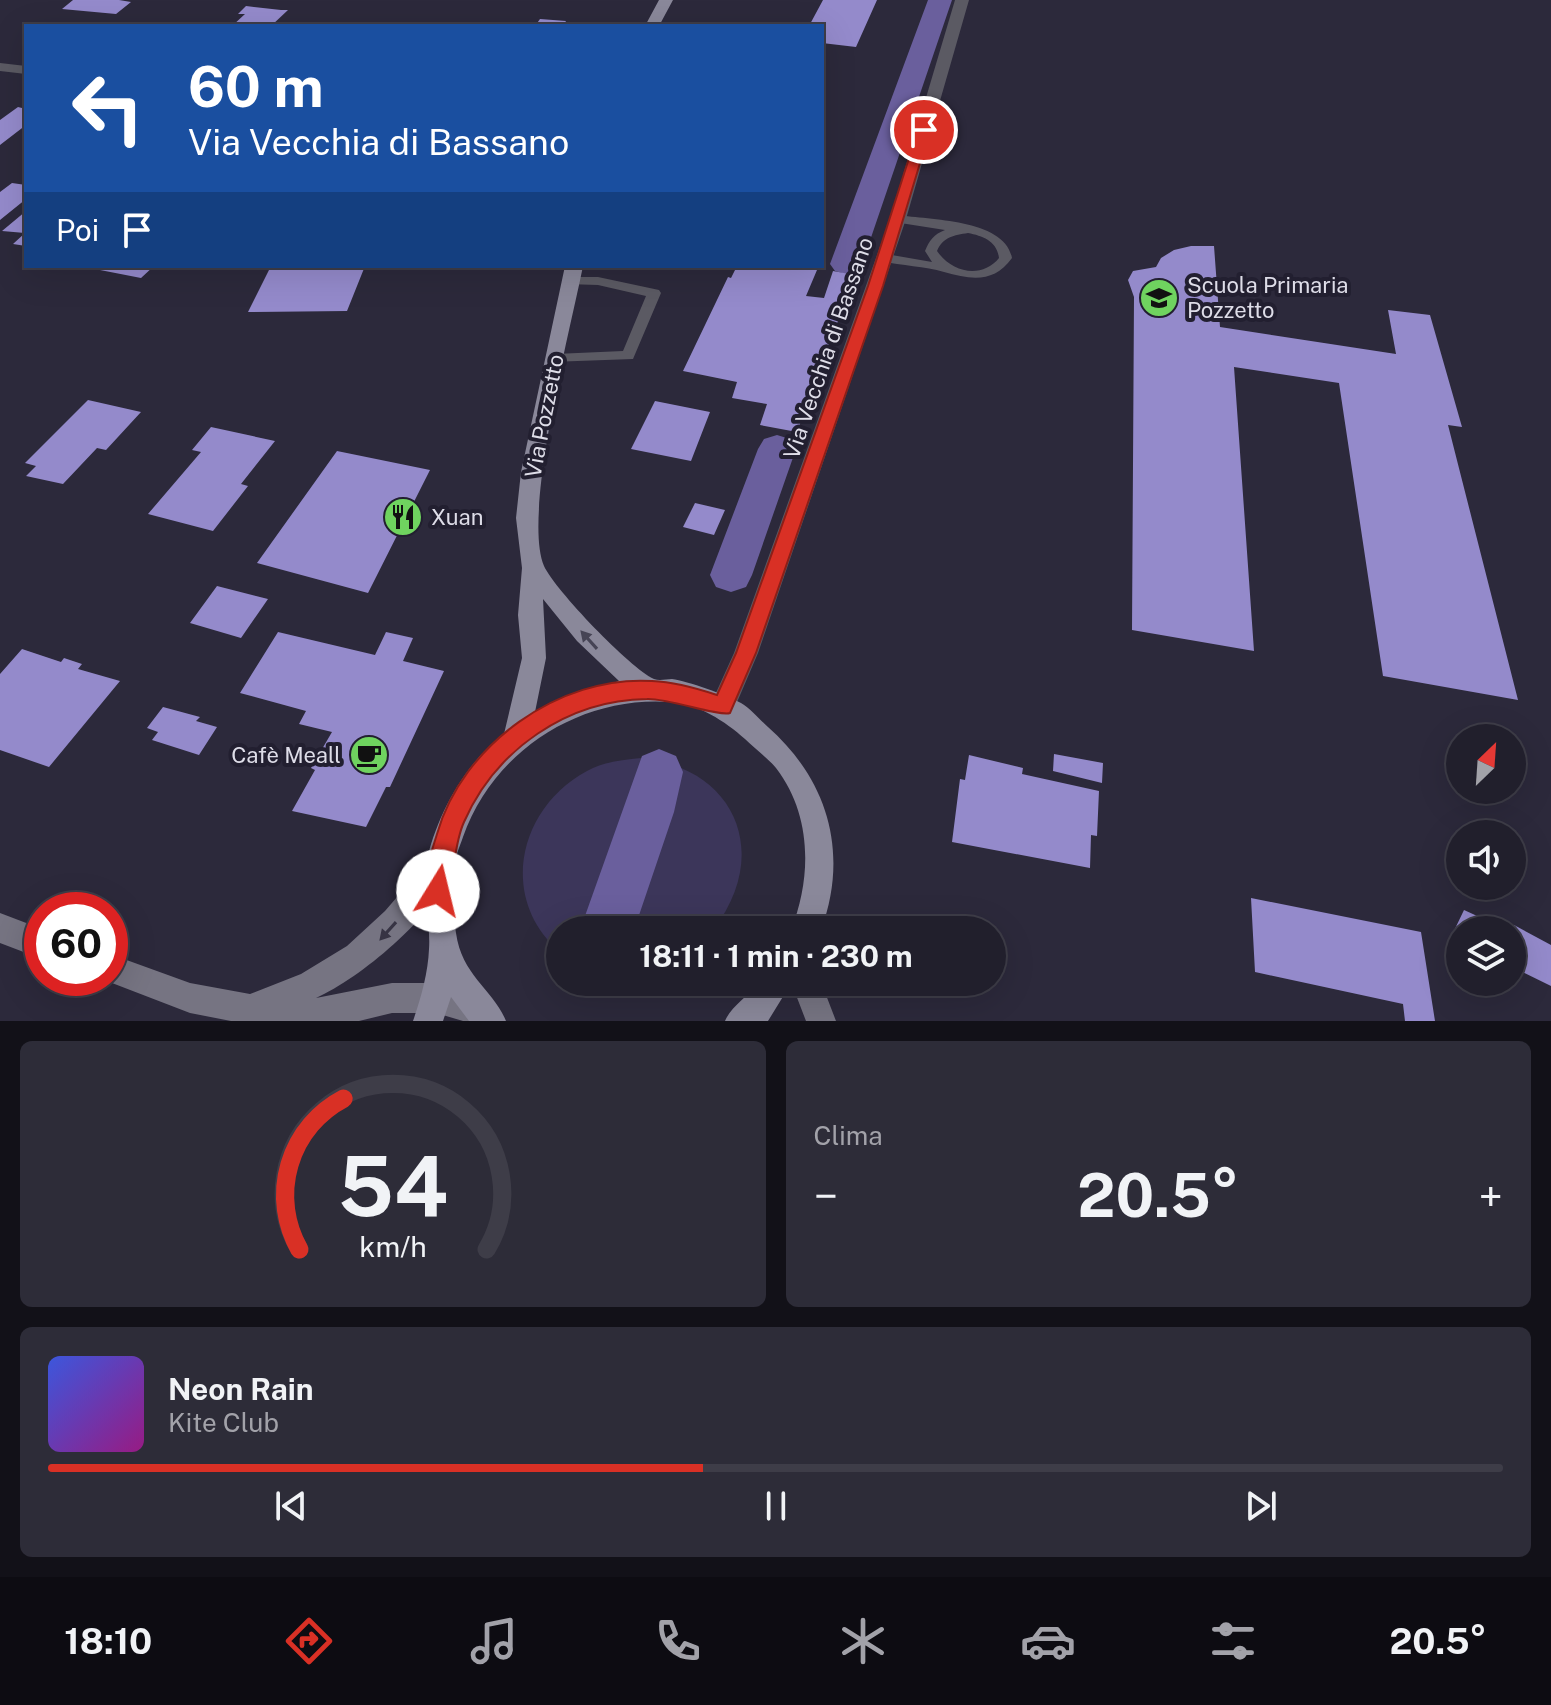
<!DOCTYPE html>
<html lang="it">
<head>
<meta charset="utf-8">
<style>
	:root { --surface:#211f2c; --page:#2d2c38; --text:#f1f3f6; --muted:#a2a2a9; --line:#3e3d48; --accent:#d93025 }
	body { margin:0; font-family:"Public Sans",sans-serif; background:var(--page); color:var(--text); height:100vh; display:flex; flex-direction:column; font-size:30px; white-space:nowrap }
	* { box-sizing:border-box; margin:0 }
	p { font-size:26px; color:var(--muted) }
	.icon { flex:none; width:44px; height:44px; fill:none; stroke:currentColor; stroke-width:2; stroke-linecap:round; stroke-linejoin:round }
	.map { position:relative; height:1021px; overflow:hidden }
	.drawer { display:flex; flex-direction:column; gap:20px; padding:20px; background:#121118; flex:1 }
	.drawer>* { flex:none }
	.hud { position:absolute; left:24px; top:24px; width:800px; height:244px; border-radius:0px; box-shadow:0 8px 32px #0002,0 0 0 2px var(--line); background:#1a4fa0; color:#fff; overflow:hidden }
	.needle { width:52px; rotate:25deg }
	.fabs { position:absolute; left:1446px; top:724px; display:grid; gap:16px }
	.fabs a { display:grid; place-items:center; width:80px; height:80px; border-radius:50%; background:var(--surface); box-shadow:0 8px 32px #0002,0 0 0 2px var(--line); font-size:40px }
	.speed { position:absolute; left:24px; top:892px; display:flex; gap:16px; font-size:40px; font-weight:700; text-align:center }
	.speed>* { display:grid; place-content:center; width:104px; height:104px; border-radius:50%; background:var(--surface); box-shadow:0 8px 32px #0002,0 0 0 2px var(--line); line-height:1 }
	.speed .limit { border:12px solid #d22; background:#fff; color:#111 }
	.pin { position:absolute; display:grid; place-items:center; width:68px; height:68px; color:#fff; margin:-34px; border:4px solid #fff; border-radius:50%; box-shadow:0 2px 8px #0007 }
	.me { position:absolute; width:88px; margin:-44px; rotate:9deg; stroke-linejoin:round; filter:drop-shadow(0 0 6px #0008) }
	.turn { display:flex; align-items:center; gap:28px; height:168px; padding:0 32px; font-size:36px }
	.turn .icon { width:104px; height:104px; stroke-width:2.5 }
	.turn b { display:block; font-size:56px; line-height:68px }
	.then { display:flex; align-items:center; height:76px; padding:0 32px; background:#0003; gap:16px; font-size:30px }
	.big { font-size:60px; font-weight:700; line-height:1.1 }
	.drawer .widget { flex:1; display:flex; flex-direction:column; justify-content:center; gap:12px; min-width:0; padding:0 28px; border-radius:12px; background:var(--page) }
	.drawer .dial { align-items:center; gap:0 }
	.dial svg { height:208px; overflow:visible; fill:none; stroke:var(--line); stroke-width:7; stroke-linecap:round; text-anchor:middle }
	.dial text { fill:var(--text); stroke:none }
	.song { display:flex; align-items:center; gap:24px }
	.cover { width:96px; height:96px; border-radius:12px; background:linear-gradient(135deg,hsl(230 70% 55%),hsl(310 70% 35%)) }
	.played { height:8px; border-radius:4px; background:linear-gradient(90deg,var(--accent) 45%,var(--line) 45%) }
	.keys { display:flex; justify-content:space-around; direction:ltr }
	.heat { display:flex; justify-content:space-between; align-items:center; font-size:44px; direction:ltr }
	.drawer .tiles { flex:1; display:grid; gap:20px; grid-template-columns:1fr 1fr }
	.widget:last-child { grid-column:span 2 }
	.trip { position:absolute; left:546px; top:916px; width:460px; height:80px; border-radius:40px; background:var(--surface); box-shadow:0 8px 32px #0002,0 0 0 2px var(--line); font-weight:700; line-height:80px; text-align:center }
	.dock { display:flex; height:128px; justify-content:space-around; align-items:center; background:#0d0c12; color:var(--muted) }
	.dock .icon { width:56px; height:56px }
	.dock .current { color:var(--accent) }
	.dock b { font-size:36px; color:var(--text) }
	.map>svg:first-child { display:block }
	.green { fill:#3c365a }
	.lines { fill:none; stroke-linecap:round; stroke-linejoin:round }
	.canal { fill:#6a5f9d; fill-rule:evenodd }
	.building { fill:#948acb }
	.service { fill:#5b5a63; fill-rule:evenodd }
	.minor { fill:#5b5a63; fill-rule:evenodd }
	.secondary { fill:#767482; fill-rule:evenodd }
	.primary { fill:#8a889a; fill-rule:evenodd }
	.oneway { fill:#464455 }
	.oneway2 { fill:#373444 }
	.route { fill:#d93025; stroke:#8d1f18; stroke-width:2 }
	.labels { text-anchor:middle; stroke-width:8; stroke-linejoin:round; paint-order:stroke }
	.poi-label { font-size:22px; fill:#dedde8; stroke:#221f30; text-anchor:start }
	.street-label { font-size:22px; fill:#dedde8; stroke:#221f30 }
</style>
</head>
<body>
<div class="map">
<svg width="1551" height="1021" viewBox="0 0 1551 1021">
	<rect width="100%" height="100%" fill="#2c293b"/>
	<path class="green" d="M641,758C736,768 772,854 713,930H560V952C498,899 518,808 587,771C603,762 622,760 641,758Z"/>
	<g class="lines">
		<path class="canal" d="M928,0H952L862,264L857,271L846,274L835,271L830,264Z
			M777,435L790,439L796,449L752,575L746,587L731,592L716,587L710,575L758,449L764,439Z
			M659,749L676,756L683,772L674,812L634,930H580L642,756Z"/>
	</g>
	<path class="building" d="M73,0H119L131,2L116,14L62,9Z
		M823,0H877L856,47L822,43V26H809Z
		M246,6L281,10H288L271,26H232L245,14H238Z
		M540,19L566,21L563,26H535Z
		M18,107L26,109V125L0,145V120Z
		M12,183L26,185V199L0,220V192Z
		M26,211V246L13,244L25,233L2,231Z
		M1191,246H1214L1220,327L1396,354L1388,310L1430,315L1462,427L1448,425L1518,700L1383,676L1339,383L1234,367L1254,651L1132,630L1134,297L1128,280L1133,271L1156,267L1161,258L1174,250Z
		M104,266H154L141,278L100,270Z
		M271,266H365L347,311L248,312Z
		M737,266L782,270L783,266H793L817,270L806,296L824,298L833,271L855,275L797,432L760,425L767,404L732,398L737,382L683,371L728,277L731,278Z
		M88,400L141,412L106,450L97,448L63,484L26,476L36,466L25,463Z
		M655,401L710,412L691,461L631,449Z
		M211,427L275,441L241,484L248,486L213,531L148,514L201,452L192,450Z
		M337,451L430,470L368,593L257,563Z
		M695,503L725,510L714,535L683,527Z
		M217,586L268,599L241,638L190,623Z
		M278,632L375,655L386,632L413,638L403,661L444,671L390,787H386L366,827L292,811L315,770L311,768L332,732L299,724L306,711L240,693Z
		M22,649L61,662L64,658L82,664L78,669L120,681L49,767L0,750V674Z
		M163,707L200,717L196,721L217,727L199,755L152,740L158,732L147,728Z
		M1054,754L1103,763L1102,783L1053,771Z
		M969,755L1023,768L1022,774L1099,791L1097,836L1091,835L1090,868L952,842L960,779L965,780Z
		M1251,898L1421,932L1435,1021H1405L1403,1004L1255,972Z
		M1464,910L1508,930H1460V941L1452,935Z
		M1514,925L1551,945V986L1512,967Z"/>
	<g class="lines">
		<path class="service" d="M898,215C930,220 1005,219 1012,258C994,283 972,280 944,272C925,266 902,266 881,261V255L886,254L932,262L925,251C929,241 934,234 945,230L894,222L892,219ZM968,233C983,236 997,241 999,258C982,279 952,273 937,251C943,237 954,235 968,233Z
			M571,277H598L659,290L661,293L633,359L550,362L548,359L550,356L555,354L623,351L646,296L598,285L566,284V278Z"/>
		<path class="minor" d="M955,0H969L906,219L758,653L732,714L723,717L714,714L710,706L734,653L890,219Z
			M0,63L26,66V74L0,71Z"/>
		<path class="secondary" d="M438,857L448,861L452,871C433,917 361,978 316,998L392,983H436L489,999L493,1010L488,1021H463L436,1013H392L359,1021H231L190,1013L99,978H110V954L190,983L250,994L301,974L347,946L385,911L428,861Z
			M0,913L42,929V959L0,943Z
			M791,982H821L836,1021H806Z"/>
		<path class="primary" d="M659,0H673L659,26H645Z
			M565,266H583C571,327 522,515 544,566C555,590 630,668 654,679C660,681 666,679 672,679C687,681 727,695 741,703C751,709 760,720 768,727C829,781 849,854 821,930H791C812,877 812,815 776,768C768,758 755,749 745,739C725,721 698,704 671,702C580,695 493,751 463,837C460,846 455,857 454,866C452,886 453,913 456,933C462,976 493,989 506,1021H469L451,997L443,1021H413C421,998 428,973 429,949C431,924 421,890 426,864C436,816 465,763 504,734L522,658L518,615L522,568L516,518L521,472ZM543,599L577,641L619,681L552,703L535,712L546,658Z
			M759,982H792L768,1021H725C731,1006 748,997 759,982Z"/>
	</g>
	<defs><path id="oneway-solid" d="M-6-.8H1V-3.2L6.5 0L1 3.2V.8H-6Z" transform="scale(2)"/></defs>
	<use class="oneway" href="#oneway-solid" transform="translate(589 640) rotate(-132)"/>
	<use class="oneway2" href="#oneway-solid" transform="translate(388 931) rotate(132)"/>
	<path class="route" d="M919,127L930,130L883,286L756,653L730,713C720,717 668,698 647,699C568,700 496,749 464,822C453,846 455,878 446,899L438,902L429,899C421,878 431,854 437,834C462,745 559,675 652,681C675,682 696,688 717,695L736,653L868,286Z"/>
	<defs>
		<g id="school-disc" transform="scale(2)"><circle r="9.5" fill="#6fd35f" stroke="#221f30"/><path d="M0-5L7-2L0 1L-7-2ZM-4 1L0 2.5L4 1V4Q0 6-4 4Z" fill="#111"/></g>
		<g id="restaurant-disc" transform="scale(2)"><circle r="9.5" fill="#6fd35f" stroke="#221f30"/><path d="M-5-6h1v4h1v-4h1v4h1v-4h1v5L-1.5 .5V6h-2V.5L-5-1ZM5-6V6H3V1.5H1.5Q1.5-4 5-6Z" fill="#111"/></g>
		<g id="cafe-disc" transform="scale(2)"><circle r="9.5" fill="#6fd35f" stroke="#221f30"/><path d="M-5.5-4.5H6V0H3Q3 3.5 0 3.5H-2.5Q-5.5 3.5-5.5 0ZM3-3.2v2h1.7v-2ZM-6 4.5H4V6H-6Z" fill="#111"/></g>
	</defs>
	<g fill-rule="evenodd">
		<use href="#school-disc" x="1159" y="298"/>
		<use href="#restaurant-disc" x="403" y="517"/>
		<use href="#cafe-disc" x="369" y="755"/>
	</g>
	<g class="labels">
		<g class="poi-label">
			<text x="1187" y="293">Scuola Primaria<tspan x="1187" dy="25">Pozzetto</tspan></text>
			<text x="431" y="525">Xuan</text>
			<text x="341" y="763" text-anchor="end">Cafè Meall</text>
		</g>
		<g class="street-label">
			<text transform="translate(828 348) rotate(-71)" y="8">Via Vecchia di Bassano</text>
			<text transform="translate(544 416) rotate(-79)" y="8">Via Pozzetto</text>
		</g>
	</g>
</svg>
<div class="fabs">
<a><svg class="needle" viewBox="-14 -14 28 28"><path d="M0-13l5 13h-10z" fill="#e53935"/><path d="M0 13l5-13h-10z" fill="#a2a2a9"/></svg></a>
<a><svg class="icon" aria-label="sound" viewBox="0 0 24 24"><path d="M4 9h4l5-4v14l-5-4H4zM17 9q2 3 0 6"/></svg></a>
<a><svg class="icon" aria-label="layers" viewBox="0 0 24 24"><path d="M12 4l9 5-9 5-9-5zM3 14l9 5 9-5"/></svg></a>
</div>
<div class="speed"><div class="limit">60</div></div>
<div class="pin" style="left:924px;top:130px;background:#d93025"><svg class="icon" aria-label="arrive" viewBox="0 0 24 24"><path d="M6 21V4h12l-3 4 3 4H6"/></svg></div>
<svg class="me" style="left:438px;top:891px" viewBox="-20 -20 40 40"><circle r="19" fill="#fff"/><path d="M0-13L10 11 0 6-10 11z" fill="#d93025"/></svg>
<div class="trip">18:11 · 1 min · 230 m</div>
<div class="hud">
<div class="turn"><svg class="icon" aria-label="left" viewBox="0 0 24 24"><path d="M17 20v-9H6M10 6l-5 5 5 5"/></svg><div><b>60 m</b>Via Vecchia di Bassano</div></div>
<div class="then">Poi<svg class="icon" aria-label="arrive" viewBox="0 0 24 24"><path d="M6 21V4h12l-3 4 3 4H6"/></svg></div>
</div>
</div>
<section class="drawer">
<div class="tiles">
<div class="widget dial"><svg viewBox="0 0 100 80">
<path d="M14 69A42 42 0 1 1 86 69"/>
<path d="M14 69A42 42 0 0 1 31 11" stroke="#d93025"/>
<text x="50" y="56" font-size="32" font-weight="700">54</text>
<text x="50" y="72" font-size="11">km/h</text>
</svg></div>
<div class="widget"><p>Clima</p>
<div class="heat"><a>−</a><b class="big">20.5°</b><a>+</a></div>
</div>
<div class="widget">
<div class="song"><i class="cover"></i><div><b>Neon Rain</b><p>Kite Club</p></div></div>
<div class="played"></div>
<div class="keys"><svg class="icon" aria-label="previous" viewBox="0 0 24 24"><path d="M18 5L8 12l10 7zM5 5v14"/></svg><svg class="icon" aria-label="pause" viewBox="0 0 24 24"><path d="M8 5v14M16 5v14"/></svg><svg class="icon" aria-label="next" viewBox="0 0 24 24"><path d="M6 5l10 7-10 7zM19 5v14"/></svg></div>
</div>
</div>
</section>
<nav class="dock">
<b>18:10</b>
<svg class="icon current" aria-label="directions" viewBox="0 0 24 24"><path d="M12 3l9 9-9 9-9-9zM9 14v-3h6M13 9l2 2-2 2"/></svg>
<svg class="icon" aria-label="music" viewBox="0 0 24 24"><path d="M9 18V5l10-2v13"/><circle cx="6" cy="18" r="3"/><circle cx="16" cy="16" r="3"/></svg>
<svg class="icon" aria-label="phone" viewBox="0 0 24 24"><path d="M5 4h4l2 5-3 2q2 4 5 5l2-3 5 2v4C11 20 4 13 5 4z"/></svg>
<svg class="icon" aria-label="climate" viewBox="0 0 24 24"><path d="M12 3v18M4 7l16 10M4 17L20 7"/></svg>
<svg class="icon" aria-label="car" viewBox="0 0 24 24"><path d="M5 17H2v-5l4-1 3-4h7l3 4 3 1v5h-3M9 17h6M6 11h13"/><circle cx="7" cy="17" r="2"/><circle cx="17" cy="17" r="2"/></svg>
<svg class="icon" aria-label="filters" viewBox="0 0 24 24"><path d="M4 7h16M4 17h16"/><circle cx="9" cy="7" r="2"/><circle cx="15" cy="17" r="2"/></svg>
<b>20.5°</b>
</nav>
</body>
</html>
